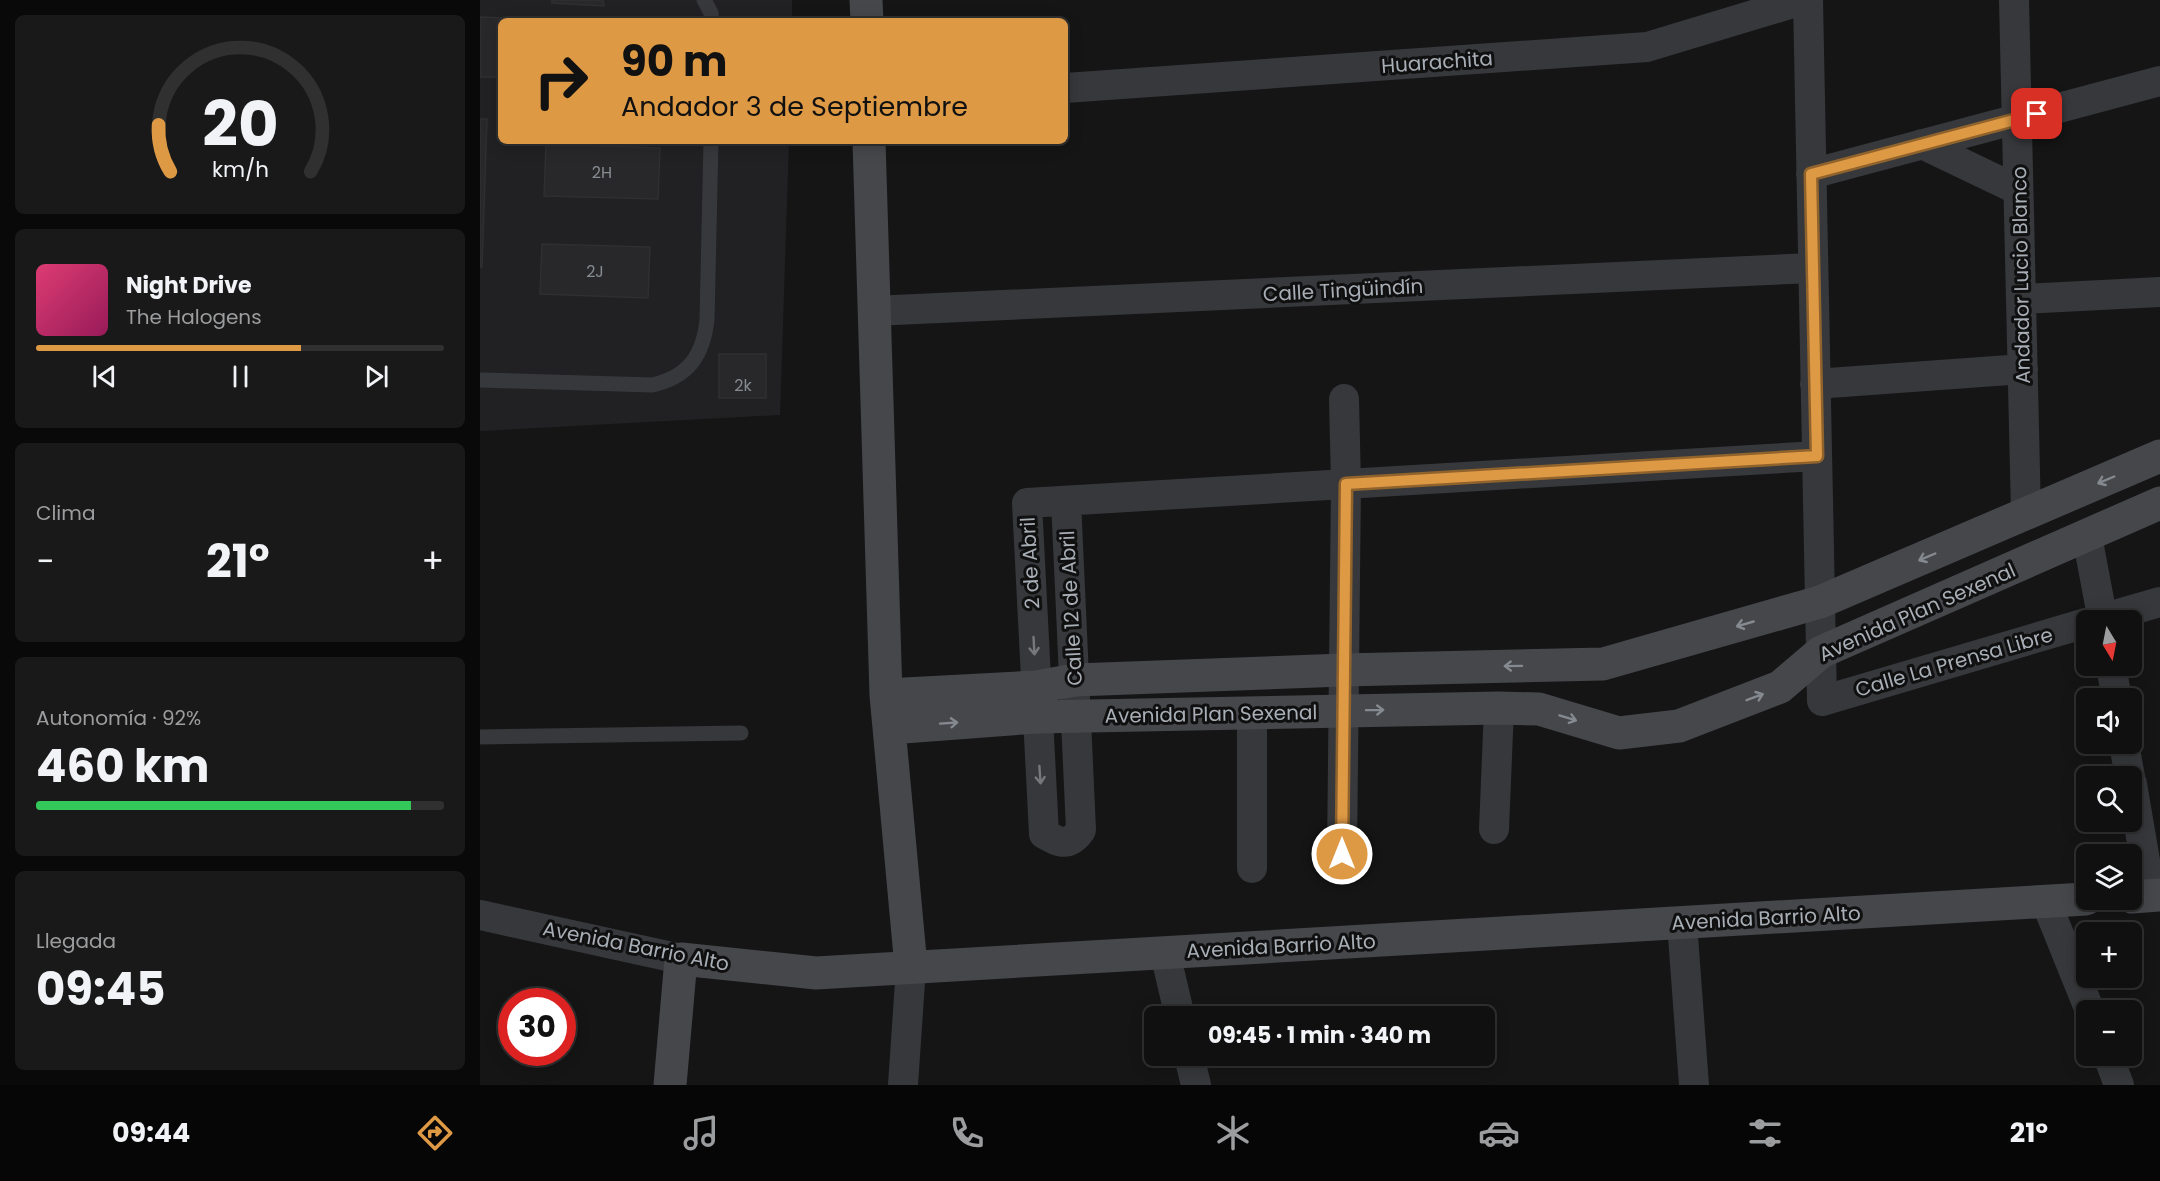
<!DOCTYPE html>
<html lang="es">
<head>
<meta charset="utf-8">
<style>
	:root { --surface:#101010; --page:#191919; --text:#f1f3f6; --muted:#9c9d9f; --line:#303030; --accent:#de9945 }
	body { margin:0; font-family:Poppins,sans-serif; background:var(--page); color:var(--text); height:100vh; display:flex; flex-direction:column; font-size:22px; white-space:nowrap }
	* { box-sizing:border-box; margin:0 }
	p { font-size:20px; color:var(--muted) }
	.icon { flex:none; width:33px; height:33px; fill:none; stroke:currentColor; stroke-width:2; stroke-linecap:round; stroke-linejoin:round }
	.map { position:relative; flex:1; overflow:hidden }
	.side { display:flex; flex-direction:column; gap:15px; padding:15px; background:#090909; width:480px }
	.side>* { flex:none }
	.banner { position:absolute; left:18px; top:18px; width:570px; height:126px; border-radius:9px; box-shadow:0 3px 15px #0003,0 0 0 2px var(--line); background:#de9945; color:#111; overflow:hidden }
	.needle { width:39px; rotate:170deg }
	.controls { position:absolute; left:1596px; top:610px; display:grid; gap:12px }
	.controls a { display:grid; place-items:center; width:66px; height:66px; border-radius:9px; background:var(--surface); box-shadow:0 3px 15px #0003,0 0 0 2px var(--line); font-size:30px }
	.speed { position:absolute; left:18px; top:988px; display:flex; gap:12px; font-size:30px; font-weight:700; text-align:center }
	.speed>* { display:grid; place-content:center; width:78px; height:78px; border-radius:50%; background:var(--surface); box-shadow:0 3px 15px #0003,0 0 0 2px var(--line); line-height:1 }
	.speed .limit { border:9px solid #d22; background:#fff; color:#111 }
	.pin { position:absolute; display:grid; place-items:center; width:51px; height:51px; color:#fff; margin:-26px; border-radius:12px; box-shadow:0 3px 9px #0006 }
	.me { position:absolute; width:66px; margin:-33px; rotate:0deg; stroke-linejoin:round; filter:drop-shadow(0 0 4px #0008) }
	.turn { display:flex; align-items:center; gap:21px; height:126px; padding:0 24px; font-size:27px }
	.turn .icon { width:78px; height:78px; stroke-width:2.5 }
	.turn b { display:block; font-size:42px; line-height:51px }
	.big { font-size:45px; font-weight:700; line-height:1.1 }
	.side .card { flex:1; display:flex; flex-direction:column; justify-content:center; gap:9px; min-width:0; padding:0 21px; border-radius:9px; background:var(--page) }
	.side .dial { align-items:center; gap:0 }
	.dial svg { height:156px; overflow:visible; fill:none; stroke:var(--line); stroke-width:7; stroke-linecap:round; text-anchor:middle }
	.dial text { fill:var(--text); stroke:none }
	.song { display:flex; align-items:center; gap:18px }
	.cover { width:72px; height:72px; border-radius:9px; background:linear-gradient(135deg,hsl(340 70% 55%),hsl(330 70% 35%)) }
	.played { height:6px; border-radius:3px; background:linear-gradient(90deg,var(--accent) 65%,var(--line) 65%) }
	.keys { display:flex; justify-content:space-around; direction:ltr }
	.heat { display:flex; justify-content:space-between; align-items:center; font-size:33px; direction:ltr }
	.charge { height:9px; border-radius:4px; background:linear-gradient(90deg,#34c759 92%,var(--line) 0) }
	.trip { position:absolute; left:664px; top:1006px; width:351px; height:60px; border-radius:9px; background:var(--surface); box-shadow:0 3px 15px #0003,0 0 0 2px var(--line); font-weight:700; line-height:60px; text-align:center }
	.menu { display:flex; height:96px; justify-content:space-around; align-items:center; background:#060606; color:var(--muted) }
	.menu .icon { width:42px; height:42px }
	.menu .active { color:var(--accent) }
	.menu b { font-size:27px; color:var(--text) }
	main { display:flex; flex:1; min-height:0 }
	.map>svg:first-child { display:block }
	.built { fill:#212123 }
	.building { fill:#28282a; stroke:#2f2f32; stroke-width:1.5 }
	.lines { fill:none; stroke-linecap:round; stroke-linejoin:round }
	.lane { stroke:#36383b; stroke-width:15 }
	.street { stroke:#36383b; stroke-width:30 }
	.secondary { stroke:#45474b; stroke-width:33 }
	.oneway { stroke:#858a90 }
	.oneway2 { stroke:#75797e }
	.route-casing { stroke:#90632d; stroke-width:15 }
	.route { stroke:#de9945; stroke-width:10 }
	.labels { text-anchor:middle; stroke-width:6; stroke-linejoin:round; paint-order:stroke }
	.number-label { font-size:16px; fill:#878c92 }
	.street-label { font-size:20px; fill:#a8aeb5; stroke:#101011 }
</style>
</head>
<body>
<main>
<section class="side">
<div class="card dial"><svg viewBox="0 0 100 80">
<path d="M14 69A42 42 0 1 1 86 69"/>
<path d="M14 69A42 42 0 0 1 8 45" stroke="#de9945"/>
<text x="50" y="56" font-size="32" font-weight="700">20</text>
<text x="50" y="72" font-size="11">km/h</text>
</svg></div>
<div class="card">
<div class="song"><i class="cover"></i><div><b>Night Drive</b><p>The Halogens</p></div></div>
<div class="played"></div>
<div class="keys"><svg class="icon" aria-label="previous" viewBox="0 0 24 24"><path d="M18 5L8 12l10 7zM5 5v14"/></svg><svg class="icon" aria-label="pause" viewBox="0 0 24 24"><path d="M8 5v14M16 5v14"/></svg><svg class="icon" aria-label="next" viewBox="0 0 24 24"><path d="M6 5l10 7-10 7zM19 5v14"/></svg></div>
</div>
<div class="card"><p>Clima</p>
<div class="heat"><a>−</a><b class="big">21°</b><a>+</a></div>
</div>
<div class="card"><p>Autonomía · 92%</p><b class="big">460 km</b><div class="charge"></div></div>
<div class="card"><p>Llegada</p><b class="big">09:45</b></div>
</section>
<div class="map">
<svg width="1680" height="1085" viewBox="0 0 1680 1085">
	<rect width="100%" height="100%" fill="#151516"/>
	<path class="built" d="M0,0H312V21H21V141H309L300,415L0,431Z"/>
	<path class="building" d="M72,0H123L124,6L72,3Z
		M0,17L101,21H21V77H0Z
		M0,119H7L2,267H0Z
		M66,144L180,148L178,199L64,196Z
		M62,244L170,247L168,298L60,294Z
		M239,354H286V398H239Z"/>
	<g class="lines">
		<path class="lane" d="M224,0L231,13L232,21
			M0,380L172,385C208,377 223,356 227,320L231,141
			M0,737L261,733"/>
		<path class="street" d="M1328,0L1342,701L1606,623
			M1534,0L1546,514
			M585,88L1167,47L1323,0
			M1442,144L1538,190
			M1331,174L1680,81
			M1541,299L1680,292
			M393,311L1333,268
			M1335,384L1543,369
			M586,501L601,830C589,847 580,843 564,834L547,503L1337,456
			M1607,536L1623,621
			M1614,621L1680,602
			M1631,666L1637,699
			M1644,744L1650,777
			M1652,784L1671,896
			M1014,829L1019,708
			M862,854L866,484L864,399
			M772,868V713
			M1566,902L1610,1011
			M0,915L201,959
			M1202,923L1214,1085
			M685,953L700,1017
			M709,1056L716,1085
			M1628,1056L1639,1085
			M423,1085L431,967"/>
		<path class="secondary" d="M386,0L387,21
			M389,141L406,695L431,967
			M406,695L556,687L595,680L863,670L1123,664L1340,602L1680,456
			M410,728L557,717L1019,708L1059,709L1139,733L1199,726L1300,687L1341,652L1680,503
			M1652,897L1680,895
			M190,1085L201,959L336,973L1606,899"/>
	</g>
	<defs><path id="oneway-shaft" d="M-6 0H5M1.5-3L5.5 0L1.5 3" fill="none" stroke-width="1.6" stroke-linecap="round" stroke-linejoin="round" transform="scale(1.5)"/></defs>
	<g class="oneway">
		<use href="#oneway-shaft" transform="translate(1626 480) rotate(157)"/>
		<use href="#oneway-shaft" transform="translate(1447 557) rotate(157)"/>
		<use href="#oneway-shaft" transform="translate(1265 624) rotate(164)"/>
		<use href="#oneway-shaft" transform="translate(1033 666) rotate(179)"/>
		<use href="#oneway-shaft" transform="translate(1275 697) rotate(-21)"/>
		<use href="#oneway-shaft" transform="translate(895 710) rotate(-1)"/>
		<use href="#oneway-shaft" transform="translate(1088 718) rotate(17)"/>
		<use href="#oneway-shaft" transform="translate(469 723) rotate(-4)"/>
	</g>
	<g class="oneway2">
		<use href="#oneway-shaft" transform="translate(554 646) rotate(87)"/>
		<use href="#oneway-shaft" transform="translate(560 775) rotate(86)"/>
	</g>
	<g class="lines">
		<g class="route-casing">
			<path id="route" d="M862,854L866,484L1337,456L1331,174L1557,114"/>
		</g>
		<use href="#route" class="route"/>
	</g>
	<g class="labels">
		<g class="number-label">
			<text x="122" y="178">2H</text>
			<text x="115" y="277">2J</text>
			<text x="263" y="391">2k</text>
		</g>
		<g class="street-label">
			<text transform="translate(957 62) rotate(-4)" y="7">Huarachita</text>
			<text transform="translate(1541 275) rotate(-91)" y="7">Andador Lucio Blanco</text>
			<text transform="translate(863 290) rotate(-3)" y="7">Calle Tingüindín</text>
			<text transform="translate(550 563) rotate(-93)" y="7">2 de Abril</text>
			<text transform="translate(591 608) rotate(-93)" y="7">Calle 12 de Abril</text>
			<text transform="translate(1437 612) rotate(-24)" y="7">Avenida Plan Sexenal</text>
			<text transform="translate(1474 662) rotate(-16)" y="7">Calle La Prensa Libre</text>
			<text transform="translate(731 714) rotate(-1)" y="7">Avenida Plan Sexenal</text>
			<text transform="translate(1286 918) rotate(-3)" y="7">Avenida Barrio Alto</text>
			<text transform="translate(156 946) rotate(11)" y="7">Avenida Barrio Alto</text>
			<text transform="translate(801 946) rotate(-3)" y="7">Avenida Barrio Alto</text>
		</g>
	</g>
</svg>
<div class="controls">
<a><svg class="needle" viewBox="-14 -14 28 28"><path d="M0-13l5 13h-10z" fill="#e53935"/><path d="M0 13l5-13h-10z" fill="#9c9d9f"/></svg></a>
<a><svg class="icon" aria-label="sound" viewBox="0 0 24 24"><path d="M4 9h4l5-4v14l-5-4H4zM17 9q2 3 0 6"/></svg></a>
<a><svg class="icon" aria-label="search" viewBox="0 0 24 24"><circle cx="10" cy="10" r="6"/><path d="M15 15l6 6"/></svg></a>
<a><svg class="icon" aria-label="layers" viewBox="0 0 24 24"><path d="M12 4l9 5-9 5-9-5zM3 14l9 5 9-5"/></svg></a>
<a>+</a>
<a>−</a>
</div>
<div class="speed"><div class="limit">30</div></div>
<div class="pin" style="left:1557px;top:114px;background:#d93025"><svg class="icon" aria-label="arrive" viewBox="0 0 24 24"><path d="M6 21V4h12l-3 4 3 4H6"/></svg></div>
<svg class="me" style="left:862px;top:854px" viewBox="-20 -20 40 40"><circle r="17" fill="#de9945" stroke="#fff" stroke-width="3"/><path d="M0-11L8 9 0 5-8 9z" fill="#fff"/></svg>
<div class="trip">09:45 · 1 min · 340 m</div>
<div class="banner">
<div class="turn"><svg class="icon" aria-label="right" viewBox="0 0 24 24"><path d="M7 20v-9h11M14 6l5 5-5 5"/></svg><div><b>90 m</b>Andador 3 de Septiembre</div></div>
</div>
</div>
</main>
<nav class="menu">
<b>09:44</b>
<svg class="icon active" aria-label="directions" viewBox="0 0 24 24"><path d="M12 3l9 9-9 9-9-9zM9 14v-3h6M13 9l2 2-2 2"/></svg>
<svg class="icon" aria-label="music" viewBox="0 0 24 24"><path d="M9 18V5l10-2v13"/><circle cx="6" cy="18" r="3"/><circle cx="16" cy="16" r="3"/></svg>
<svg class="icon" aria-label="phone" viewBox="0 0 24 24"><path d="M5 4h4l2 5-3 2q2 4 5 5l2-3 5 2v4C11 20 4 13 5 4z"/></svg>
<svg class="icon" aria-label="climate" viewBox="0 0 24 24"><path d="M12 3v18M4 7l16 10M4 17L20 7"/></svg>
<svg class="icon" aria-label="car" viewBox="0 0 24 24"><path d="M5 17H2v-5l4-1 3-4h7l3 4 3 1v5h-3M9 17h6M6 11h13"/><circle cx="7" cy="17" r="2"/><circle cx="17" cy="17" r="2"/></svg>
<svg class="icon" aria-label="filters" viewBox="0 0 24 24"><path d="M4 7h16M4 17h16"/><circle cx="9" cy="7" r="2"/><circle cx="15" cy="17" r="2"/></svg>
<b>21°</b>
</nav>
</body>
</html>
